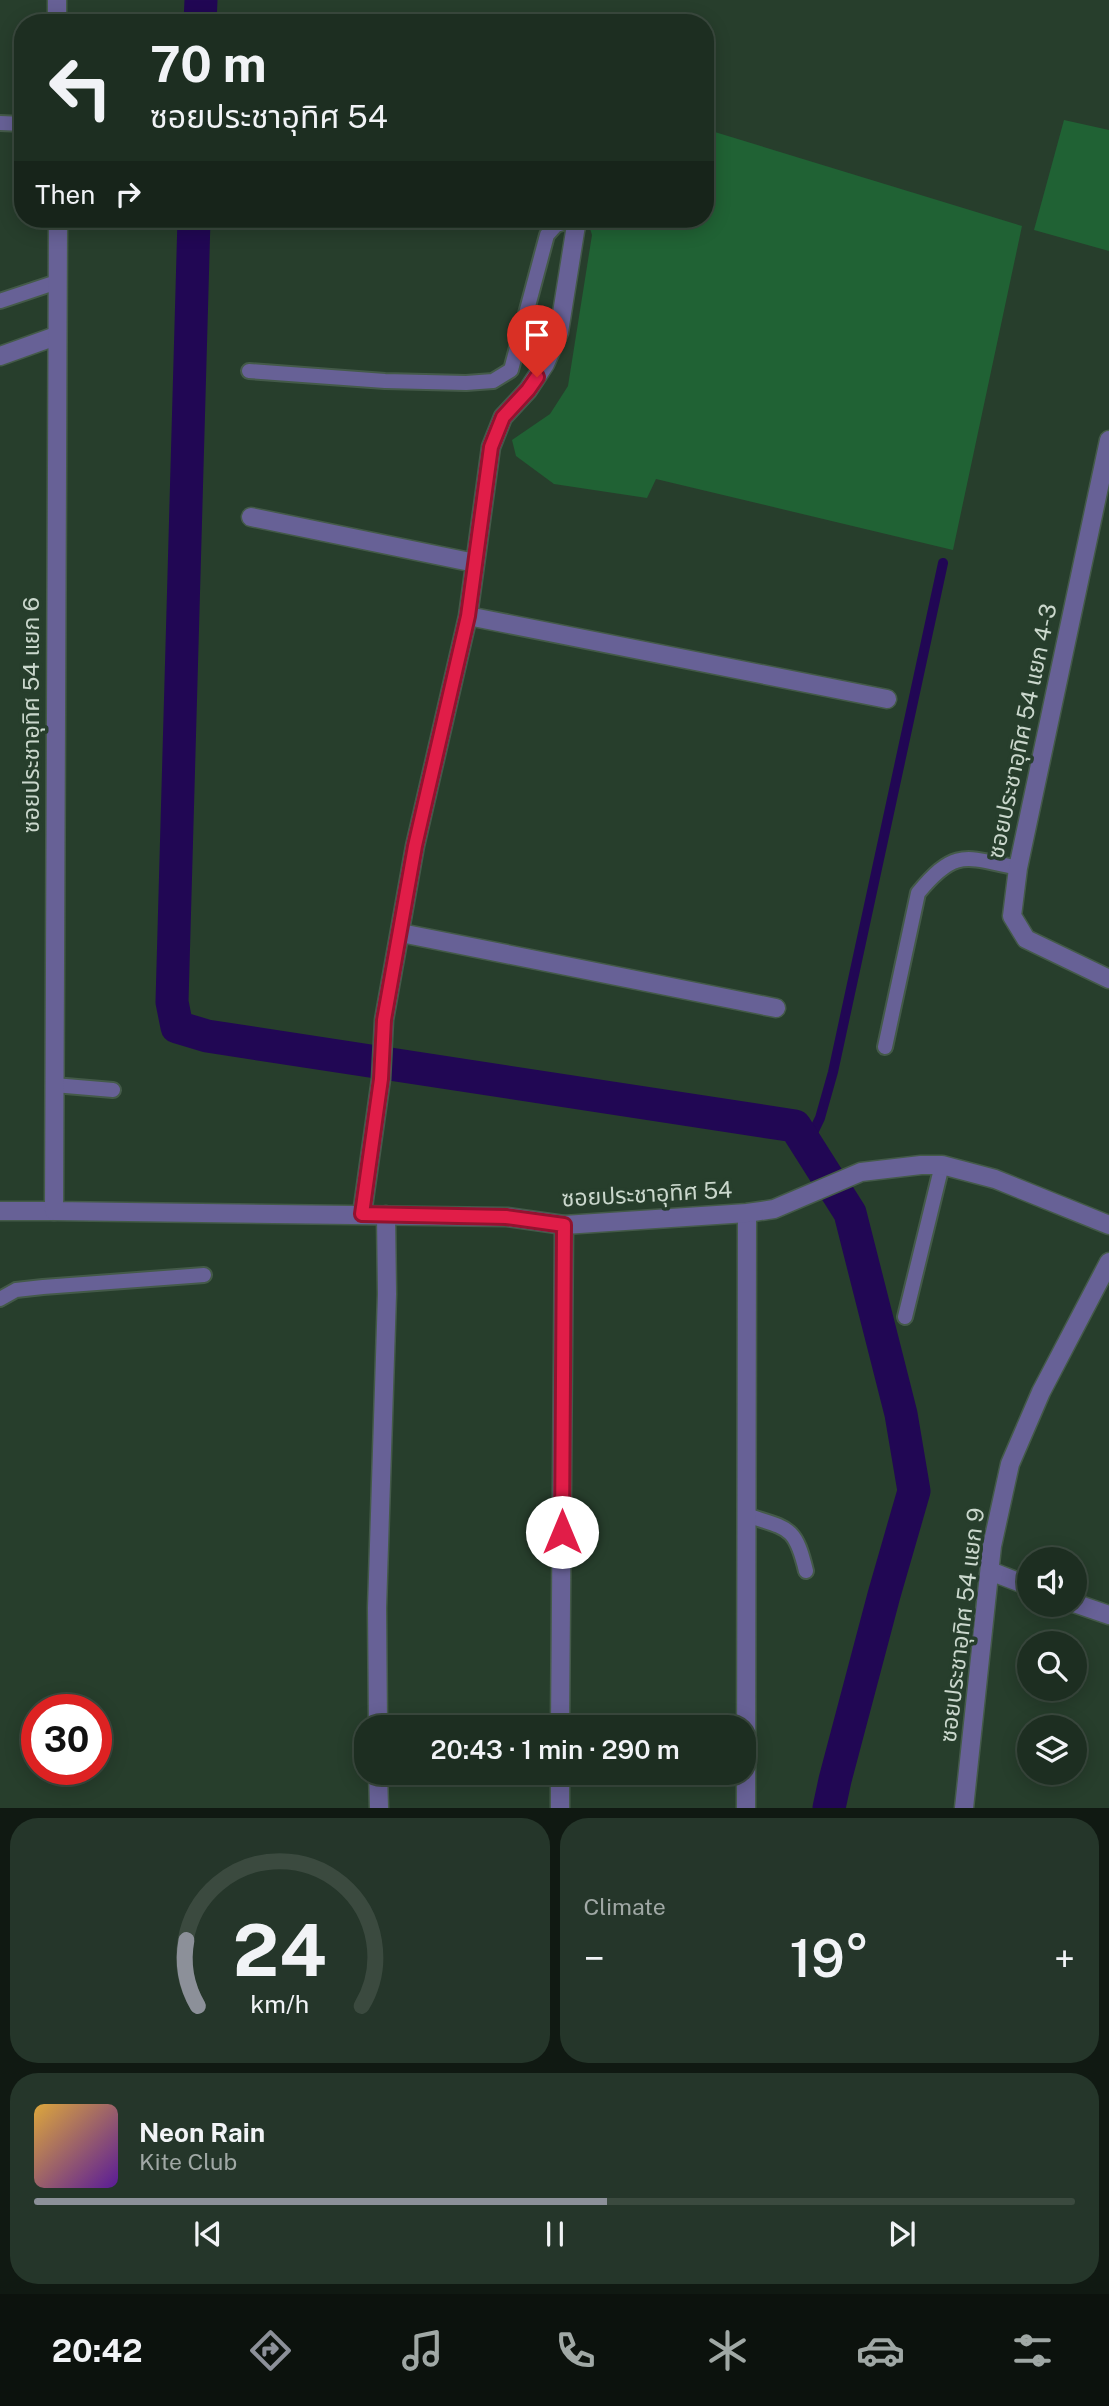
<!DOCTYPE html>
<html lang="en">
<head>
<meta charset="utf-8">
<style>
	:root { --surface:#1d2e21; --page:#25362a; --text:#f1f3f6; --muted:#a0a8a5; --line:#3b4a3f; --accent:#8c9099 }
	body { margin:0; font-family:"Public Sans","Noto Sans Thai",sans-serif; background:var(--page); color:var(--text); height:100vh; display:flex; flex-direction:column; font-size:26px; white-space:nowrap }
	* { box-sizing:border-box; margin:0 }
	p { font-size:23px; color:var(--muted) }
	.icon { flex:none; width:38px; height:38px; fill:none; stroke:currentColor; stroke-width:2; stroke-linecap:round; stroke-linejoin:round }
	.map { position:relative; height:1808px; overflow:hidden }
	.sheet { display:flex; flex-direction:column; gap:10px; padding:10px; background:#101912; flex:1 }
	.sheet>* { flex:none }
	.banner { position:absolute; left:14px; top:14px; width:700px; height:214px; border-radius:28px; box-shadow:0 4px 18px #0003,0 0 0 2px var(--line); background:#1d2e21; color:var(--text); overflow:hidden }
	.buttons { position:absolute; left:1017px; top:1547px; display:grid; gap:14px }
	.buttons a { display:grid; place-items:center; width:70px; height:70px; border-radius:50%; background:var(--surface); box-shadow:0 4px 18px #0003,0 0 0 2px var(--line); font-size:35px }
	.speed { position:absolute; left:21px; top:1694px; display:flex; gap:14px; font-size:35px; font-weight:700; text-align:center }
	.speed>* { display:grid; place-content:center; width:91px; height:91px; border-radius:50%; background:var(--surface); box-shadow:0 4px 18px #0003,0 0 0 2px var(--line); line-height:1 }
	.speed .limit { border:10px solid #d22; background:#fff; color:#111 }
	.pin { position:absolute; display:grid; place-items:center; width:60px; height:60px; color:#fff; margin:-72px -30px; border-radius:50% 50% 50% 0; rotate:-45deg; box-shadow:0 0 7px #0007 }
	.pin .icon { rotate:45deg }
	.me { position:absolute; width:77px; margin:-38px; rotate:0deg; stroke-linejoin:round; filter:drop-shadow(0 0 5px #0008) }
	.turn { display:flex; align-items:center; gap:24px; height:147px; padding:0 21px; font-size:32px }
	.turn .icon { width:91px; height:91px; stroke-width:2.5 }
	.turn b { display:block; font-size:49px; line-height:60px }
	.then { display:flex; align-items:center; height:66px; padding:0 21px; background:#0003; gap:14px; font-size:26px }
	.big { font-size:52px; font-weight:600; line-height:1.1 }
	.sheet .widget { flex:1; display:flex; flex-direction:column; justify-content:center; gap:10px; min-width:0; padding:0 24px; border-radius:28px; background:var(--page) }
	.sheet .dial { align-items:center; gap:0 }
	.dial svg { height:182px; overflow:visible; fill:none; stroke:var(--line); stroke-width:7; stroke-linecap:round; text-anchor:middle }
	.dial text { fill:var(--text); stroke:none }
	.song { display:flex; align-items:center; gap:21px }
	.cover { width:84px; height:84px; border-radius:10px; background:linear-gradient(135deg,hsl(40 70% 55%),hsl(270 70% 35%)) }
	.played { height:7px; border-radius:4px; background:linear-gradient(90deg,var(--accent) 55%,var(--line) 55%) }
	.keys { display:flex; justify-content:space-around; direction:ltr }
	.heat { display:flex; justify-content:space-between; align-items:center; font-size:38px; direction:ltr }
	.sheet .tiles { flex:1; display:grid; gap:10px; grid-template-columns:1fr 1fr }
	.widget:last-child { grid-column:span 2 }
	.trip { position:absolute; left:354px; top:1715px; width:402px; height:70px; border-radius:28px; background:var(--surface); box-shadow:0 4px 18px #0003,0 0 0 2px var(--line); font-weight:600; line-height:70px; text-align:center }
	.tab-bar { display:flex; height:112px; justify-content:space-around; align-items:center; background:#0c120d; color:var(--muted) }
	.tab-bar .icon { width:49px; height:49px }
	.tab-bar .selected { color:var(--accent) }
	.tab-bar b { font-size:32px; color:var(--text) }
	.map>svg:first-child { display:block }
	.green { fill:#206234 }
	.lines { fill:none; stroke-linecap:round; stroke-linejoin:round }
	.stream { stroke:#210754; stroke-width:10 }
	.canal { stroke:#210754; stroke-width:33 }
	.service-casing { stroke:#445a49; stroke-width:18 }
	.minor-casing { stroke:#445a49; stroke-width:21 }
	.tertiary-casing { stroke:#445a49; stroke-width:21 }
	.service { stroke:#676196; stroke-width:14 }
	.minor { stroke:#676196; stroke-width:18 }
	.tertiary { stroke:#676196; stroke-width:18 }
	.route-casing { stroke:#92132f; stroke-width:18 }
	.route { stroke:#e11d48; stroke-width:12 }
	.labels { text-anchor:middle; stroke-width:7; stroke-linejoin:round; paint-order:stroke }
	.street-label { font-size:23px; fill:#cad7cc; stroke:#273e2c }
</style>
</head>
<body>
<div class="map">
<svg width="1109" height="1808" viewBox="0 0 1109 1808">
	<rect width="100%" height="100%" fill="#273e2c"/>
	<path class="green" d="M1064,120L1109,130V251L1034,230Z
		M705,129L1022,226L953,550L656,479L647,498L554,484L516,456L512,440L550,414L568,386L592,235L587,219H705Z"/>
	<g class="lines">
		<path class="stream" d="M807,1145L820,1118L833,1072L943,563"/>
		<path class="canal" d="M200,23L201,0
			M194,219L172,1002L177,1027L207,1036L795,1126L850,1213L901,1414L914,1491L884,1595L835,1780L829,1808"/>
		<g class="service-casing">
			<path id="service" d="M0,123L23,124
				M0,301L57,282
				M249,371L385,381L466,383L493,381L511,370L547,235L556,225L566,222L577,228
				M885,1047L918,893C955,848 965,857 1018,868
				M54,1085L113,1090
				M0,1299L16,1290L43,1287L204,1275
				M905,1317L942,1165
				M746,1515C788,1529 795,1525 806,1571"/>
		</g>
		<g class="minor-casing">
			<path id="minor" d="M0,356L56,336
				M1109,440L1018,868L1012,916L1026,939L1109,979
				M251,517L475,563
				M468,616L887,699
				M401,933L776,1008
				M0,1211H54
				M362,1214L381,1079L384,1020L415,846L468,616L491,447L503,417L528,390L545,364L559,332L577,219
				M990,1571L1029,1586
				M1074,1603L1109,1615
				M378,1727L377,1608L387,1294L386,1215
				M560,1727L564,1225
				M378,1773L379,1808
				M560,1808V1773
				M746,1808L747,1213
				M964,1808L992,1546L1010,1464L1041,1392L1109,1262"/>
		</g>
		<g class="tertiary-casing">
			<path id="tertiary" d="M57,23V0
				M58,219L54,1211L507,1217L564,1225L747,1213L774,1209L861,1172L921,1165H942L995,1179L1109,1225"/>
		</g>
		<use href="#service" class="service"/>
		<use href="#minor" class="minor"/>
		<use href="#tertiary" class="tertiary"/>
	</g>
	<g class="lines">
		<g class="route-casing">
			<path id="route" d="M537,377L528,390L503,417L491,447L468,616L415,846L384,1020L381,1079L362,1214L506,1217L564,1225L562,1532"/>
		</g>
		<use href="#route" class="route"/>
	</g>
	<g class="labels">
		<g class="street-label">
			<text transform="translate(31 715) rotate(-90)" y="8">ซอยประชาอุทิศ 54 แยก 6</text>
			<text transform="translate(1022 731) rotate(-78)" y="8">ซอยประชาอุทิศ 54 แยก 4-3</text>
			<text transform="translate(647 1194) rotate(-3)" y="8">ซอยประชาอุทิศ 54</text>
			<text transform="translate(962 1625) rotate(-83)" y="8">ซอยประชาอุทิศ 54 แยก 9</text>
		</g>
	</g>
</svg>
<div class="buttons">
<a><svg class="icon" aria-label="sound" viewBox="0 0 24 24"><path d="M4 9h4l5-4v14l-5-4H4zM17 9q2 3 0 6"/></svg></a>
<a><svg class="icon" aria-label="search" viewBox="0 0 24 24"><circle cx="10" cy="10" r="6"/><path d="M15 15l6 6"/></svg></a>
<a><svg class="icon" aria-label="layers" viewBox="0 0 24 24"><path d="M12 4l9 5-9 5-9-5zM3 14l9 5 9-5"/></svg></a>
</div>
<div class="speed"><div class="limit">30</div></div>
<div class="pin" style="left:537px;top:377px;background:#d93025"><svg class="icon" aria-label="arrive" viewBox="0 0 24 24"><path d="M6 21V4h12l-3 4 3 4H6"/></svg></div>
<svg class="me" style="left:562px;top:1532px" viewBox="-20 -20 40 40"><circle r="19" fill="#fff"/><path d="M0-13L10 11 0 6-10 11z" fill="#e11d48"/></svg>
<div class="trip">20:43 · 1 min · 290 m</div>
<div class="banner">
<div class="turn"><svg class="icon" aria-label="left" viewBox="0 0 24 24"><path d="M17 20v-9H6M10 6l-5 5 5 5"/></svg><div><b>70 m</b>ซอยประชาอุทิศ 54</div></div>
<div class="then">Then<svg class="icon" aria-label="right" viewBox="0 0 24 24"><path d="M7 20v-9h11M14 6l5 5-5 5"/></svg></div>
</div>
</div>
<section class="sheet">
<div class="tiles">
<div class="widget dial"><svg viewBox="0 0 100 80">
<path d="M14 69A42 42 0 1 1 86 69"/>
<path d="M14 69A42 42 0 0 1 9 40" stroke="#8c9099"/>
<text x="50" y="56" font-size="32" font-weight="700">24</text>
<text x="50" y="72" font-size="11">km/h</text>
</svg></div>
<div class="widget"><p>Climate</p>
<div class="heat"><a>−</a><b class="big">19°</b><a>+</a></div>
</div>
<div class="widget">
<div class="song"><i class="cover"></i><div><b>Neon Rain</b><p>Kite Club</p></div></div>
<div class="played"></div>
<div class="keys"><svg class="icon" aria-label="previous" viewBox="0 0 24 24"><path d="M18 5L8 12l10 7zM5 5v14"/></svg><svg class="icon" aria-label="pause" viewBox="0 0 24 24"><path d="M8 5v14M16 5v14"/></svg><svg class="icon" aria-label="next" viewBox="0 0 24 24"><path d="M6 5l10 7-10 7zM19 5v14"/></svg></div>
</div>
</div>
</section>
<nav class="tab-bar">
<b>20:42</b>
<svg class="icon selected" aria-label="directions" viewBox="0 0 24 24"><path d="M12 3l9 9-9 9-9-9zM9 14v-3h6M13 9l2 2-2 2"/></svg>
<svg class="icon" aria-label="music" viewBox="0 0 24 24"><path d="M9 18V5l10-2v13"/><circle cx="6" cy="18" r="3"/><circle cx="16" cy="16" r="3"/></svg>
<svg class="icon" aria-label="phone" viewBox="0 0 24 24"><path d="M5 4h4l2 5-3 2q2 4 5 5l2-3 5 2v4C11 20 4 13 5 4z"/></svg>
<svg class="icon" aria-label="climate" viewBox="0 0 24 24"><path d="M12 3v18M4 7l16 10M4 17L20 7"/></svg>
<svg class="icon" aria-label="car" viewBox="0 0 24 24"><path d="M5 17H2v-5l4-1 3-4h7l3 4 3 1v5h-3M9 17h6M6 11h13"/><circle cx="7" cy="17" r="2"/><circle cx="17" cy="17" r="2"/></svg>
<svg class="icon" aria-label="filters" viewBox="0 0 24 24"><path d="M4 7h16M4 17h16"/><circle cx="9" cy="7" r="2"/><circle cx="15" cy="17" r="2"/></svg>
</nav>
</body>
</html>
